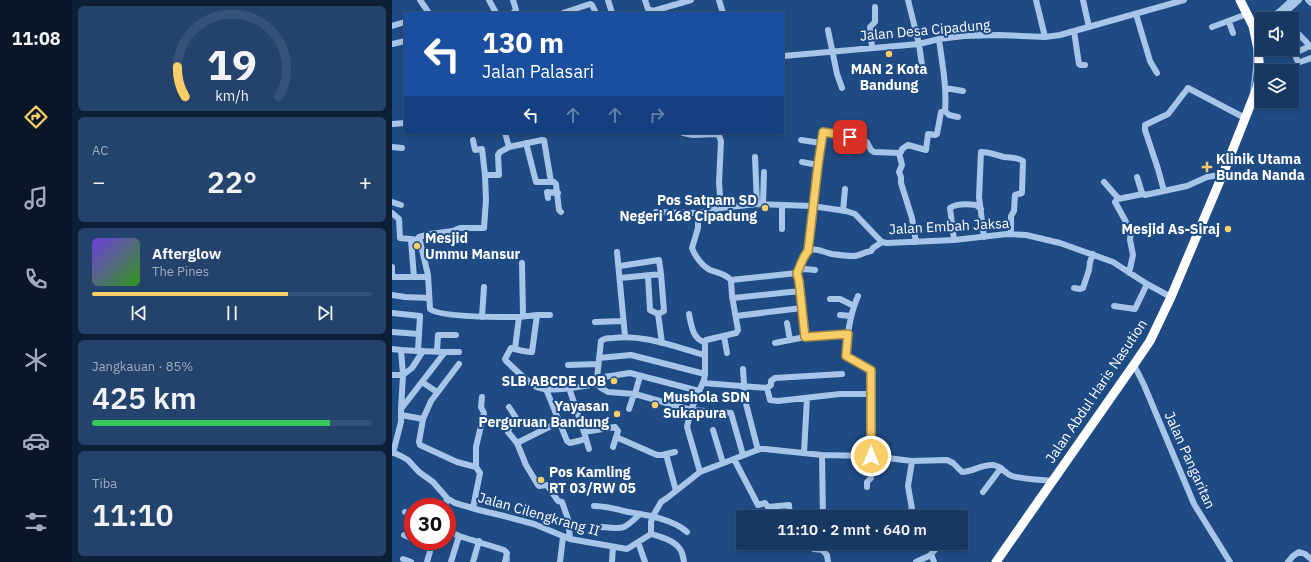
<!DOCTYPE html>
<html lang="id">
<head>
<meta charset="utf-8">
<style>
	:root { --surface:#173863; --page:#24436c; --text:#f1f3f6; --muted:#9eacbe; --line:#365278; --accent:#f7ce67 }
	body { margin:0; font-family:"IBM Plex Sans",sans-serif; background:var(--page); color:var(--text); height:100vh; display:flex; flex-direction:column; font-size:15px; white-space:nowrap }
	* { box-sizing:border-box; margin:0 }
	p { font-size:13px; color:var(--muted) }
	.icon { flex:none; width:22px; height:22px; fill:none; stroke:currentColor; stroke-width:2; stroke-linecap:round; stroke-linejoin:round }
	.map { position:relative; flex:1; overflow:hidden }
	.sheet { display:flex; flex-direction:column; gap:6px; padding:6px; background:#0d1f36; width:320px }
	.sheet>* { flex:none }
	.top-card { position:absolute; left:12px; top:12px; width:380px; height:122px; border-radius:0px; box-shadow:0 2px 6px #0003,0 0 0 1px var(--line); background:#1a4fa0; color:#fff; overflow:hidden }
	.fabs { position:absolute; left:863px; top:12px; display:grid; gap:8px }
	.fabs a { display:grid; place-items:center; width:44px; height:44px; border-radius:0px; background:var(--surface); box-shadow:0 2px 6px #0003,0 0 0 1px var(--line); font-size:20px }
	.speed { position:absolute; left:12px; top:498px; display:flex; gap:8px; font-size:20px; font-weight:700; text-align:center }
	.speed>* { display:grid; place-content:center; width:52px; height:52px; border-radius:50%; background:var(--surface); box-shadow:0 2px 6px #0003,0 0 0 1px var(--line); line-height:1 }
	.speed .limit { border:6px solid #d22; background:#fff; color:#111 }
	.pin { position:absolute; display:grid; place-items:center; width:34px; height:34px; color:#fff; margin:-17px; border-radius:8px; box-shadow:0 2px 6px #0006 }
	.me { position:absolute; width:44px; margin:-22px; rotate:0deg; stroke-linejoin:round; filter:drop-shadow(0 0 3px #0008) }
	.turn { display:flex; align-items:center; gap:14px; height:84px; padding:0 12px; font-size:18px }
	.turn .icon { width:52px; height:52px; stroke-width:2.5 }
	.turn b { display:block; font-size:28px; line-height:34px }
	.lanes { display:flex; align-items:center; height:38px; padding:0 12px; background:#0003; justify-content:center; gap:20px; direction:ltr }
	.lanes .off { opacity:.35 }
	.big { font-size:30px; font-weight:600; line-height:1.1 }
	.sheet .widget { flex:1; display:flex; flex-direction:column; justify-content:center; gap:6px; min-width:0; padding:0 14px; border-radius:6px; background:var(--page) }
	.sheet .dial { align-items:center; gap:0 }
	.dial svg { height:104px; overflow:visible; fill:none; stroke:var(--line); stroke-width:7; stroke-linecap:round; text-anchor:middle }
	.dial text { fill:var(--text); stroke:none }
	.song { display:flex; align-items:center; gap:12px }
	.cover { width:48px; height:48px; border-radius:6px; background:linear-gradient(135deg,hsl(260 70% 55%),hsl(110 70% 35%)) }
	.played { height:4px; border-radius:2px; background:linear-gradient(90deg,var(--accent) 70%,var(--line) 70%) }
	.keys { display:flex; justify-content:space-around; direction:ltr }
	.heat { display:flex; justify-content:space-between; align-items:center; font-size:22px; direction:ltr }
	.charge { height:6px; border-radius:3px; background:linear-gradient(90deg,#34c759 85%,var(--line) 0) }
	.trip { position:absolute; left:344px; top:510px; width:232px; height:40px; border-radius:0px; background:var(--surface); box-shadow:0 2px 6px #0003,0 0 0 1px var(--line); font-weight:600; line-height:40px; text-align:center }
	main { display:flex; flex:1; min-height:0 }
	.tab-bar { display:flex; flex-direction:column; width:72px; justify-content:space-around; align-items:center; background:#091628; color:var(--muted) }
	.tab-bar .icon { width:28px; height:28px }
	.tab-bar .current { color:var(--accent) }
	.tab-bar b { font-size:18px; color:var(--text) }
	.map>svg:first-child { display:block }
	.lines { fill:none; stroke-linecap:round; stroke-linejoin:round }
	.stream { stroke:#9abfeb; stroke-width:1.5 }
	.minor { stroke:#a7c5e9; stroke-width:6 }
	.highway { stroke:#fff; stroke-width:9 }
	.route-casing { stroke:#a18643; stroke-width:10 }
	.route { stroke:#f7ce67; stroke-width:7 }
	.poi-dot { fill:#f7ce67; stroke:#1f4b84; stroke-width:1.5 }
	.labels { text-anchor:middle; stroke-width:4; stroke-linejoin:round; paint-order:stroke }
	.street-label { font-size:14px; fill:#fff; stroke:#1f4b84 }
	.poi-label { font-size:14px; font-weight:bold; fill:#fff; stroke:#1f4b84; text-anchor:start }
</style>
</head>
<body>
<main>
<nav class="tab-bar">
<b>11:08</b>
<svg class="icon current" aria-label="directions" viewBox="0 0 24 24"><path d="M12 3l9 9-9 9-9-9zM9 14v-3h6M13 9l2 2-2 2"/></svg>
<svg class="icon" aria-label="music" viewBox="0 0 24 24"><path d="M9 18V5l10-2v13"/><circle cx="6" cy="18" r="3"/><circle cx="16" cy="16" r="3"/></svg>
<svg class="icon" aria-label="phone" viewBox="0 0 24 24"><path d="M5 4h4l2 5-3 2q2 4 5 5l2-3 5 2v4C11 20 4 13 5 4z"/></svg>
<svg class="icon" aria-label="climate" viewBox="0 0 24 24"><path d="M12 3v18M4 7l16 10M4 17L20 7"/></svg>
<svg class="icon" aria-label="car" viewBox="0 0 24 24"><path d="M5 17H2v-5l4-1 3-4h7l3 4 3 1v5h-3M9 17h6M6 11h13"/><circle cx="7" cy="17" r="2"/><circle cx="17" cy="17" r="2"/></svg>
<svg class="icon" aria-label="filters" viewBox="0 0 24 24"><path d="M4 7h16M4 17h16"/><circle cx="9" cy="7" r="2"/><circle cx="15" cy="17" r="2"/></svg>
</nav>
<section class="sheet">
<div class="widget dial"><svg viewBox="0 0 100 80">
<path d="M14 69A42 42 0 1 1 86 69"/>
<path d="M14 69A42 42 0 0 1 8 46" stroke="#f7ce67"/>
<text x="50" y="56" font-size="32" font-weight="700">19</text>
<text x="50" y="72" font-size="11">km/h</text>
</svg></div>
<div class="widget"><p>AC</p>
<div class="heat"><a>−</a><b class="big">22°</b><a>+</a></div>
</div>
<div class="widget">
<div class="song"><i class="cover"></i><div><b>Afterglow</b><p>The Pines</p></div></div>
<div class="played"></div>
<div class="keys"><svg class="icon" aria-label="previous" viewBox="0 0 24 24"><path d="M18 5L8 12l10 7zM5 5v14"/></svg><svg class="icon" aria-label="pause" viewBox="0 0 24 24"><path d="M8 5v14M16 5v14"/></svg><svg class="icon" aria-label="next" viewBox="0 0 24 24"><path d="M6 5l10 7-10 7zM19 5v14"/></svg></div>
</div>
<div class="widget"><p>Jangkauan · 85%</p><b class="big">425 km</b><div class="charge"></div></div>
<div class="widget"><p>Tiba</p><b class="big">11:10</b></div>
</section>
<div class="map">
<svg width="919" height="562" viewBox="0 0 919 562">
	<rect width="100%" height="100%" fill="#1f4b84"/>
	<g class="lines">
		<path class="stream" d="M862,50V65
			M859,91L862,65
			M117,562V557"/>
		<path class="minor" d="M28,0L37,13
			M97,0L104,13
			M121,0L124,10L121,13
			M216,0L220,13
			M253,0L256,9L261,11L299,0
			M327,0L331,13
			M516,0L527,44L531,73
			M644,0L653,37
			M691,0L697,27
			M916,0L919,3
			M171,13L198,4L200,5L204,13
			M744,14L758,61L765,73
			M877,19L888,11L900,0
			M886,19L907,0
			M837,22L841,33
			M0,26L13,22
			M861,26L870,22
			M585,27L586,36
			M820,27L855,14
			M900,27L919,47
			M436,30L445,74L450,88
			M682,31L687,64L688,65H693
			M547,39C550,63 555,87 553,111L557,115L566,117
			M0,44L13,41
			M918,46L905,52L903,54L905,60L908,62L919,58
			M480,47L478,27L483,22V7
			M391,56L527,44L547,39L572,36L606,35L653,37L668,35L792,0
			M553,88L571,91
			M0,124L13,123
			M113,133L117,147L150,140H152L159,182H162L164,184L167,210L169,212
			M291,133L301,135L326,134
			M326,133L329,141L327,183L329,208
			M81,140L83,150L90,149L93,175L94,200L92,228H68L61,231L38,234L27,237L36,275L38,309C49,318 110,317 127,317
			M409,140L429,143
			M134,143L144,182H159
			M0,147L10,148
			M506,153L509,152L510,149L516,145L534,150L536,134L543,135L545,134L549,112L553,111
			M363,157L365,204
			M410,162L426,165
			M93,175H107L106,155L108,152L117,147
			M745,177L750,193L753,195L795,186L815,177L821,176L830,175
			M712,182L726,198L723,202L739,231L738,240L741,255L737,273
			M772,191L766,169L753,130V125L776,114L796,88L853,118
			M156,198L155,192L166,193
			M726,199L751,194
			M0,202L9,205
			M371,204L372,172
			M390,205V229
			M451,211L453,189
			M264,212L306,213L329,208L365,204L420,206L454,211L463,214L484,236L490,242L495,243L562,240L615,234L634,235L668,243L721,262L755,284L779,297
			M0,213L7,219L8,238L28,240
			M306,213V228L300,248C303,256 310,266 318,270C326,273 332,273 339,280L340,296L346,330L344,333L314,340L313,342V374L312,380L299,410L295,427L308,472
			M592,237L587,197L589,152C598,152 604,155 612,157C619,158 626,157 631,161L630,193L623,195L622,211L619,216V234
			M19,240L22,277
			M562,240L558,208C565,203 576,204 584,205L589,209
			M416,251L426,165L432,132L457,137L464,141L475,142L479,150L482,152L507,153L510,165L507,172L509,177V183L520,218L524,242
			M225,252L233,336
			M130,263L131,316
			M228,266L267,260L269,274
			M0,267V277
			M406,270L413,269L423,270
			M256,276L258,310L266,314L270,343
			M0,277H36
			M228,278L269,274L272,311L266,314
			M339,280L405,273
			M682,288L688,289L691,288L697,270L698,262L701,254
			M0,295L13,297L37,298
			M466,296C458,314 456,334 453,353L456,357L479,370L478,467L479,478L475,482V487
			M341,298L408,291
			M438,299H448L462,306
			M722,306L743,309L755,284
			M0,313L28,316L26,351L53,352L9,409V422L1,453
			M297,314C299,325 301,340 313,342
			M145,315H158
			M448,315L459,316
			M344,316L410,308
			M90,317L92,287
			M203,322L231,321
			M395,323L398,340
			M0,332L27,334
			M332,336L335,353
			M413,337L405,273C407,268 410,259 412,256C420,244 429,252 440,254C447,255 454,256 461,256C467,256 472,252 479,251L481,248L490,242
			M383,343L413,337L456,334
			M0,349L9,350
			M123,349L127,317L145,315L140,352C133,352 126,350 119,348L113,359L114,361C123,369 133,380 143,386C158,394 188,386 205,384V378L238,373L307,391
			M45,351L46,335H64
			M53,352H67
			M207,358L239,355L313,374
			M176,365L206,364
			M742,365L752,385L802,504L838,562
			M351,369L353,400L366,450
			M0,375H11L9,350L26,351
			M205,378L209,341C212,338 216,338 221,338C252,334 283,347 313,355
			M30,382L45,392
			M311,383L375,388L378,400L386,401L448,394H479
			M205,384L209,388L216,392L243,394L299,410L339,413L351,455
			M375,388L379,385V381L383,378L450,374
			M154,389L175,441L178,443L194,439L192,432L177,388
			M243,394L248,376
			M117,407L126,421L117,428L116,432L125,443L134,465L146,485L147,486L155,485L166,501L170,502L176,519L178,539
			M9,409L11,375L20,368L31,351
			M237,409L242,394
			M9,415L31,419L39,401L67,364
			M31,419L27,442L28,445L65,462L84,467
			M321,430L331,463
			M192,432L223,427L226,431L221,447
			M224,437L265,455H270L283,452
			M194,439L197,449
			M125,443L167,422
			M0,452L9,456L16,460L27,472L41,482L55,498L63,503L87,510L112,516L142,524L178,539L235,549L259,534V522L261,516L269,502L275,498L308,472L368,449H373L430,455L479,456L520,461L555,460L561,463L570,472C581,472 590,464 601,465C610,466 612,473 620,476C628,479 650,480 661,481
			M412,453L415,398
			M274,454L284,491
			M430,455L431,517
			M342,459L366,505L373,503L376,507L397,505L398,517
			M84,467V447L92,413L89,407L90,397
			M591,492L609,468
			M202,506C214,506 225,509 236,512C255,515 281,519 295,532
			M53,507L55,498
			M81,508L88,473L84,467
			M13,512L21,515
			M520,517L517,512L520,509L516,486L520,461
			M209,527C233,529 231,530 248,514
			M55,530L67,536L112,550L115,553L113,562
			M259,534C269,537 282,540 288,549C291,553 291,558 292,562
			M12,535L21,539
			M27,541L40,546
			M246,542L253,562
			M409,543L422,549L430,550
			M430,543V550L435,555L436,562
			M537,543L543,550L539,554L542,562
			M11,559L19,562
			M35,562L41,541
			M59,562L67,536
			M81,562L87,541
			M168,562L171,537
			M220,562L221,547
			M524,562L539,555
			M896,562L901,556L907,552L913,554L919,559"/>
		<path class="highway" d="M604,562L743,363L758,341L779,297L835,164L865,88L868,73L866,49L861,26L848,0"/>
	</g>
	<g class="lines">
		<g class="route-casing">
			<path id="route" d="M458,137L444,134L431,132L426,165L416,251C410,258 409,265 405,273L407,281L413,337L456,334L454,356L479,370V456"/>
		</g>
		<use href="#route" class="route"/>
	</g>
	<g class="poi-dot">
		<circle cx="497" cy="54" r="4"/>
		<path d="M813 161h4v4h4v4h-4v4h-4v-4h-4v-4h4z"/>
		<circle cx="373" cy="208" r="4"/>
		<circle cx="836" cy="229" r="4"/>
		<circle cx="25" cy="246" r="4"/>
		<circle cx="222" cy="381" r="4"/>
		<circle cx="263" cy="405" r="4"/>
		<circle cx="225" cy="414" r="4"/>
		<circle cx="149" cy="480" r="4"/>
	</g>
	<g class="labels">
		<g class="street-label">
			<text transform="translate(533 30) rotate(-5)" y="5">Jalan Desa Cipadung</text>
			<text transform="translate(557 226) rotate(-3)" y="5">Jalan Embah Jaksa</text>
			<text transform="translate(704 391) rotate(-56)" y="5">Jalan Abdul Haris Nasution</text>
			<text transform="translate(798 460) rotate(66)" y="5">Jalan Pangaritan</text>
			<text transform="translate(147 514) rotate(16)" y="5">Jalan Cilengkrang II</text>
		</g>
		<g class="poi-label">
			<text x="497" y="74" text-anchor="middle">MAN 2 Kota<tspan x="497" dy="16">Bandung</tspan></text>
			<text x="824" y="164">Klinik Utama<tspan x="824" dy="16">Bunda Nanda</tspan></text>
			<text x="365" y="205" text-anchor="end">Pos Satpam SD<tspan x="365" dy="16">Negeri 168 Cipadung</tspan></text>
			<text x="828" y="234" text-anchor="end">Mesjid As-Siraj</text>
			<text x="33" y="243">Mesjid<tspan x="33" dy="16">Ummu Mansur</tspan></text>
			<text x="214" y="386" text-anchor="end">SLB ABCDE LOB</text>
			<text x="271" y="402">Mushola SDN<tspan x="271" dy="16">Sukapura</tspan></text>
			<text x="217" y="411" text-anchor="end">Yayasan<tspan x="217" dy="16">Perguruan Bandung</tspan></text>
			<text x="157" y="477">Pos Kamling<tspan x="157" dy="16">RT 03/RW 05</tspan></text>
		</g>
	</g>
</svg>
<div class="fabs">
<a><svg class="icon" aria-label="sound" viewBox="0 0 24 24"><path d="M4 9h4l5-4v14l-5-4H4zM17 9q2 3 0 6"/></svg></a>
<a><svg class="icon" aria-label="layers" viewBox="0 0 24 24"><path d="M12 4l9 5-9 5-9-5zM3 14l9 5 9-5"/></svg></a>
</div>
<div class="speed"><div class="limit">30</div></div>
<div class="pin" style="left:458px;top:137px;background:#d93025"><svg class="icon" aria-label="arrive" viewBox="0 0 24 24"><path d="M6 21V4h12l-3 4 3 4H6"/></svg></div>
<svg class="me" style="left:479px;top:456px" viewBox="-20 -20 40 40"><circle r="17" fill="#f7ce67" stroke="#fff" stroke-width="3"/><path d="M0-11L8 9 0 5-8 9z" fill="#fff"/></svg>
<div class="trip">11:10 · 2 mnt · 640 m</div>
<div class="top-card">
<div class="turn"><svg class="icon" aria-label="left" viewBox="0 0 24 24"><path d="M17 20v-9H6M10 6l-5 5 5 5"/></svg><div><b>130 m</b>Jalan Palasari</div></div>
<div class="lanes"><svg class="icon" aria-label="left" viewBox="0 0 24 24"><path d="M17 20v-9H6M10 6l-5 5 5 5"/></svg><svg class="icon off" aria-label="ahead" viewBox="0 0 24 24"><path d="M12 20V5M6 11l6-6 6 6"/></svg><svg class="icon off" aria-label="ahead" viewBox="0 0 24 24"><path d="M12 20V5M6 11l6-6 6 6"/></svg><svg class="icon off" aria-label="right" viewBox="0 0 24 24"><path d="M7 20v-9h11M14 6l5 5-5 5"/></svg></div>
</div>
</div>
</main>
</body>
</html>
